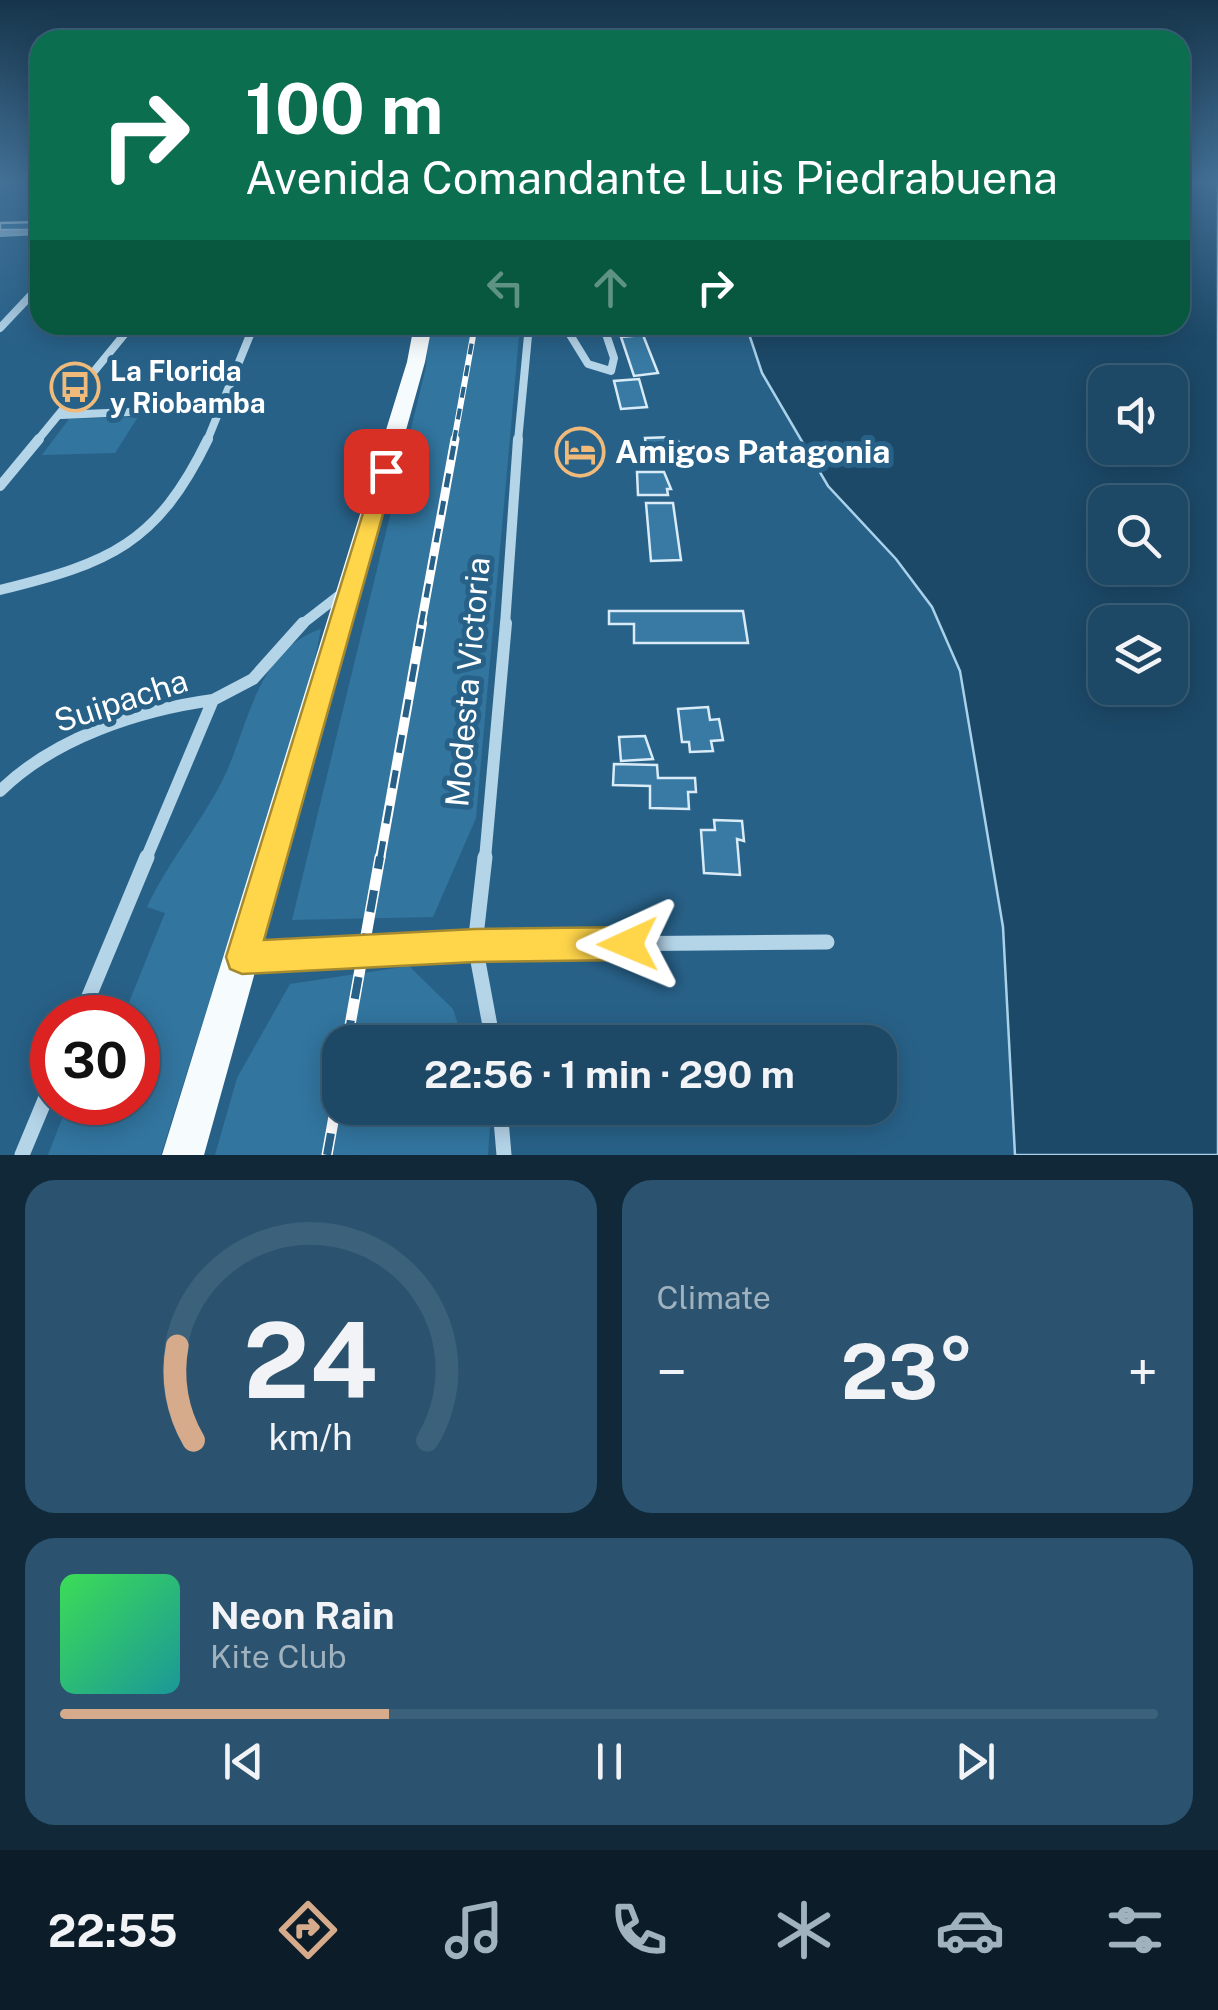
<!DOCTYPE html>
<html lang="en">
<head>
<meta charset="utf-8">
<style>
	:root { --surface:#1e4966; --page:#2b536f; --text:#f1f3f6; --muted:#a1b2bf; --line:#3c617a; --accent:#d6ab8b }
	body { margin:0; font-family:"Public Sans",sans-serif; background:var(--page); color:var(--text); height:100vh; display:flex; flex-direction:column; font-size:38px; white-space:nowrap }
	* { box-sizing:border-box; margin:0 }
	p { font-size:32px; color:var(--muted) }
	.icon { flex:none; width:55px; height:55px; fill:none; stroke:currentColor; stroke-width:2; stroke-linecap:round; stroke-linejoin:round }
	.map { position:relative; height:1155px; overflow:hidden }
	.details { display:flex; flex-direction:column; gap:25px; padding:25px; background:#102838; flex:1 }
	.details>* { flex:none }
	.hud { position:absolute; left:30px; top:30px; width:1160px; height:305px; border-radius:30px; box-shadow:0 5px 25px #0003,0 0 0 2px var(--line); background:#0b6e4f; color:#fff; overflow:hidden }
	.buttons { position:absolute; left:1088px; top:365px; display:grid; gap:20px }
	.buttons a { display:grid; place-items:center; width:100px; height:100px; border-radius:20px; background:var(--surface); box-shadow:0 5px 25px #0003,0 0 0 2px var(--line); font-size:50px }
	.speed { position:absolute; left:30px; top:995px; display:flex; gap:20px; font-size:50px; font-weight:700; text-align:center }
	.speed>* { display:grid; place-content:center; width:130px; height:130px; border-radius:50%; background:var(--surface); box-shadow:0 5px 25px #0003,0 0 0 2px var(--line); line-height:1 }
	.speed .limit { border:15px solid #d22; background:#fff; color:#111 }
	.pin { position:absolute; display:grid; place-items:center; width:85px; height:85px; color:#fff; margin:-42px; border-radius:20px; box-shadow:0 5px 15px #0006 }
	.me { position:absolute; width:110px; margin:-55px; rotate:269deg; stroke-linejoin:round; filter:drop-shadow(0 0 8px #0008) }
	.turn { display:flex; align-items:center; gap:35px; height:210px; padding:0 50px; font-size:45px }
	.turn .icon { width:130px; height:130px; stroke-width:2.5 }
	.turn b { display:block; font-size:70px; line-height:85px }
	.lanes { display:flex; align-items:center; height:95px; padding:0 50px; background:#0003; justify-content:center; gap:50px; direction:ltr }
	.lanes .off { opacity:.35 }
	.big { font-size:75px; font-weight:700; line-height:1.1 }
	.details .widget { flex:1; display:flex; flex-direction:column; justify-content:center; gap:15px; min-width:0; padding:0 35px; border-radius:30px; background:var(--page) }
	.details .dial { align-items:center; gap:0 }
	.dial svg { height:260px; overflow:visible; fill:none; stroke:var(--line); stroke-width:7; stroke-linecap:round; text-anchor:middle }
	.dial text { fill:var(--text); stroke:none }
	.song { display:flex; align-items:center; gap:30px }
	.cover { width:120px; height:120px; border-radius:15px; background:linear-gradient(135deg,hsl(130 70% 55%),hsl(180 70% 35%)) }
	.played { height:10px; border-radius:5px; background:linear-gradient(90deg,var(--accent) 30%,var(--line) 30%) }
	.keys { display:flex; justify-content:space-around; direction:ltr }
	.heat { display:flex; justify-content:space-between; align-items:center; font-size:55px; direction:ltr }
	.details .tiles { flex:1; display:grid; gap:25px; grid-template-columns:1fr 1fr }
	.widget:last-child { grid-column:span 2 }
	.trip { position:absolute; left:322px; top:1025px; width:575px; height:100px; border-radius:30px; background:var(--surface); box-shadow:0 5px 25px #0003,0 0 0 2px var(--line); font-weight:700; line-height:100px; text-align:center }
	.tabs { display:flex; height:160px; justify-content:space-around; align-items:center; background:#0c1d29; color:var(--muted) }
	.tabs .icon { width:70px; height:70px }
	.tabs .selected { color:var(--accent) }
	.tabs b { font-size:45px; color:var(--text) }
	.map>svg:first-child { display:block }
	.green { fill:#32759f }
	.water { fill:#1c4968; stroke:#a9d1e9; stroke-width:2.5; fill-rule:evenodd }
	.building { fill:#387aa4; stroke:#d8ebf7; stroke-width:2.5 }
	.lines { fill:none; stroke-linecap:round; stroke-linejoin:round }
	.street-far4 { stroke:#b4d4e8; stroke-width:6 }
	.street-far3 { stroke:#b4d4e8; stroke-width:8 }
	.street-far2 { stroke:#b4d4e8; stroke-width:10 }
	.street-far1 { stroke:#b4d4e8; stroke-width:12 }
	.street { stroke:#b4d4e8; stroke-width:15 }
	.primary { fill:#f6fbfe; fill-rule:evenodd }
	.rail-far3-casing { stroke:#fff; stroke-width:6 }
	.rail-far2-casing { stroke:#fff; stroke-width:9 }
	.rail-far1-casing { stroke:#fff; stroke-width:10 }
	.rail-casing { stroke:#fff; stroke-width:11 }
	.rail-far3 { stroke:#286188; stroke-width:4; stroke-dasharray:11; stroke-linecap:butt }
	.rail-far2 { stroke:#286188; stroke-width:5; stroke-dasharray:14; stroke-linecap:butt }
	.rail-far1 { stroke:#286188; stroke-width:6; stroke-dasharray:18; stroke-linecap:butt }
	.rail { stroke:#286188; stroke-width:8; stroke-dasharray:22; stroke-linecap:butt }
	.route { fill:#ffd54a; stroke:#a68a30; stroke-width:2.5 }
	.labels { text-anchor:middle; stroke-width:10; stroke-linejoin:round; paint-order:stroke }
	.far-poi-label { font-size:28px; font-weight:bold; fill:#fff; stroke:#286188; text-anchor:start }
	.poi-label { font-size:32px; font-weight:bold; fill:#fff; stroke:#286188; text-anchor:start }
	.street-label { font-size:32px; fill:#fff; stroke:#286188 }
</style>
</head>
<body>
<div class="map">
<svg width="1218" height="1155" viewBox="0 0 1218 1155">
	<rect width="100%" height="100%" fill="#286188"/>
	<path class="green" d="M429,325H520L476,818L433,917L292,920L426,367Z
		M138,417L115,453L42,455L69,419Z
		M321,629L312,673L161,1155H48L68,1103L138,1102V1018L123,1017L165,913L147,907C169,860 205,818 226,773C249,721 259,649 321,629Z
		M409,966L453,1009L464,1042H340V1108H485L490,1125L488,1155H215L237,1078L290,984Z"/>
	<path class="water" d="M1180,180H1218V1155H1015L1003,927L960,671L932,607L896,559L828,486L762,373L746,325H1180ZM1105,382H1170V448H1105ZM1105,502H1170V568H1105ZM1105,622H1170V688H1105Z"/>
	<path class="building" d="M38,222L30,230H0V223Z
		M643,335L658,373L634,376L621,337Z
		M639,379L647,407L621,409L614,381Z
		M674,437L679,442L682,458L642,463V456L647,455L645,438Z
		M637,472H664L671,489H667L668,495H638Z
		M646,503H673L681,560L651,561Z
		M609,611H743L748,643H634V624H609Z
		M708,707L710,720L719,719L723,740L711,741L713,751L690,752L689,742H682L678,709Z
		M645,736L653,759L621,761L619,737Z
		M614,764L657,765L658,778H695L696,792H688L689,809L650,808V786L613,785Z
		M714,820L742,821L744,841L737,839L740,875L704,873L701,830H715Z"/>
	<g class="lines">
		<path class="street-far4" d="M0,234L40,232
			M31,296L40,286"/>
		<path class="street-far3" d="M564,325L588,364L611,371L614,358L603,325
			M0,328L33,293
			M61,415L221,408
			M37,441L132,325
			M207,441L254,325
			M518,441L529,325"/>
		<path class="street-far2" d="M0,486L39,439
			M0,590C110,563 157,544 208,439
			M301,625L341,594
			M505,625L518,439"/>
		<path class="street-far1" d="M0,791C54,738 139,710 213,700
			M146,859L213,700L253,679L303,623
			M485,859L506,623"/>
		<path class="street" d="M485,857L475,945L493,1042
			M248,957L475,945L827,942
			M80,1018L147,857
			M500,1108L504,1155
			M22,1155L52,1083"/>
		<path class="primary" d="M414,325H432L425,362L204,1155H162L407,362Z"/>
		<g class="rail-far3-casing">
			<path id="rail-far3" d="M454,441L475,325"/>
		</g>
		<g class="rail-far2-casing">
			<path id="rail-far2" d="M421,625L455,439"/>
		</g>
		<g class="rail-far1-casing">
			<path id="rail-far1" d="M380,859L422,623"/>
		</g>
		<g class="rail-casing">
			<path id="rail" d="M347,1042L380,857
				M327,1155L340,1083"/>
		</g>
		<use href="#rail-far3" class="rail-far3"/>
		<use href="#rail-far2" class="rail-far2"/>
		<use href="#rail-far1" class="rail-far1"/>
		<use href="#rail" class="rail"/>
	</g>
	<linearGradient id="sky" x2="0" y2="1"><stop stop-color="#16354b"/><stop offset="0.53" stop-color="#427096"/><stop offset="1" stop-color="#427096" stop-opacity="0"/></linearGradient>
	<rect width="1218" height="342" fill="url(#sky)"/>
	<path class="route" d="M386,464L395,471L264,940L475,929L628,927L640,932L644,944L640,955L628,960L475,962L242,974L230,969L226,957L376,471Z"/>
	<defs>
		<g id="bus-ring" transform="scale(2.5)"><circle r="9.5" fill="#286188" stroke="#f0bb7a" stroke-width="1.5"/><path d="M-5-6H5V4H4V6H2V4H-2V6H-4V4H-5ZM-3.5-4V0h7V-4ZM-3.5 1.2v1.5H-2V1.2ZM2 1.2v1.5H3.5V1.2Z" fill="#f0bb7a"/></g>
		<g id="hotel-ring" transform="scale(2.5)"><circle r="9.5" fill="#286188" stroke="#f0bb7a" stroke-width="1.5"/><path d="M-6-4.5h1.5V1H6V5H4.5V3h-9V5H-6ZM-4 0a1.8 1.8 0 1 1 3.6 0ZM.5 0V-2.5h3Q6-2.5 6 0Z" fill="#f0bb7a"/></g>
	</defs>
	<g fill-rule="evenodd">
		<use href="#bus-ring" x="75" y="387"/>
		<use href="#hotel-ring" x="580" y="452"/>
	</g>
	<g class="labels">
		<g class="far-poi-label">
			<text x="110" y="381">La Florida<tspan x="110" dy="32">y Riobamba</tspan></text>
		</g>
		<g class="poi-label">
			<text x="615" y="463">Amigos Patagonia</text>
		</g>
		<g class="street-label">
			<text transform="translate(468 682) rotate(-85)" y="11">Modesta Victoria</text>
			<text transform="translate(121 701) rotate(-18)" y="11">Suipacha</text>
		</g>
	</g>
</svg>
<div class="buttons">
<a><svg class="icon" aria-label="sound" viewBox="0 0 24 24"><path d="M4 9h4l5-4v14l-5-4H4zM17 9q2 3 0 6"/></svg></a>
<a><svg class="icon" aria-label="search" viewBox="0 0 24 24"><circle cx="10" cy="10" r="6"/><path d="M15 15l6 6"/></svg></a>
<a><svg class="icon" aria-label="layers" viewBox="0 0 24 24"><path d="M12 4l9 5-9 5-9-5zM3 14l9 5 9-5"/></svg></a>
</div>
<div class="speed"><div class="limit">30</div></div>
<div class="pin" style="left:386px;top:471px;background:#d93025"><svg class="icon" aria-label="arrive" viewBox="0 0 24 24"><path d="M6 21V4h12l-3 4 3 4H6"/></svg></div>
<svg class="me" style="left:628px;top:944px" viewBox="-20 -20 40 40"><path d="M0-17L14 15 0 8-14 15z" fill="#ffd54a" stroke="#fff" stroke-width="4"/></svg>
<div class="trip">22:56 · 1 min · 290 m</div>
<div class="hud">
<div class="turn"><svg class="icon" aria-label="right" viewBox="0 0 24 24"><path d="M7 20v-9h11M14 6l5 5-5 5"/></svg><div><b>100 m</b>Avenida Comandante Luis Piedrabuena</div></div>
<div class="lanes"><svg class="icon off" aria-label="left" viewBox="0 0 24 24"><path d="M17 20v-9H6M10 6l-5 5 5 5"/></svg><svg class="icon off" aria-label="ahead" viewBox="0 0 24 24"><path d="M12 20V5M6 11l6-6 6 6"/></svg><svg class="icon" aria-label="right" viewBox="0 0 24 24"><path d="M7 20v-9h11M14 6l5 5-5 5"/></svg></div>
</div>
</div>
<section class="details">
<div class="tiles">
<div class="widget dial"><svg viewBox="0 0 100 80">
<path d="M14 69A42 42 0 1 1 86 69"/>
<path d="M14 69A42 42 0 0 1 9 40" stroke="#d6ab8b"/>
<text x="50" y="56" font-size="32" font-weight="700">24</text>
<text x="50" y="72" font-size="11">km/h</text>
</svg></div>
<div class="widget"><p>Climate</p>
<div class="heat"><a>−</a><b class="big">23°</b><a>+</a></div>
</div>
<div class="widget">
<div class="song"><i class="cover"></i><div><b>Neon Rain</b><p>Kite Club</p></div></div>
<div class="played"></div>
<div class="keys"><svg class="icon" aria-label="previous" viewBox="0 0 24 24"><path d="M18 5L8 12l10 7zM5 5v14"/></svg><svg class="icon" aria-label="pause" viewBox="0 0 24 24"><path d="M8 5v14M16 5v14"/></svg><svg class="icon" aria-label="next" viewBox="0 0 24 24"><path d="M6 5l10 7-10 7zM19 5v14"/></svg></div>
</div>
</div>
</section>
<nav class="tabs">
<b>22:55</b>
<svg class="icon selected" aria-label="directions" viewBox="0 0 24 24"><path d="M12 3l9 9-9 9-9-9zM9 14v-3h6M13 9l2 2-2 2"/></svg>
<svg class="icon" aria-label="music" viewBox="0 0 24 24"><path d="M9 18V5l10-2v13"/><circle cx="6" cy="18" r="3"/><circle cx="16" cy="16" r="3"/></svg>
<svg class="icon" aria-label="phone" viewBox="0 0 24 24"><path d="M5 4h4l2 5-3 2q2 4 5 5l2-3 5 2v4C11 20 4 13 5 4z"/></svg>
<svg class="icon" aria-label="climate" viewBox="0 0 24 24"><path d="M12 3v18M4 7l16 10M4 17L20 7"/></svg>
<svg class="icon" aria-label="car" viewBox="0 0 24 24"><path d="M5 17H2v-5l4-1 3-4h7l3 4 3 1v5h-3M9 17h6M6 11h13"/><circle cx="7" cy="17" r="2"/><circle cx="17" cy="17" r="2"/></svg>
<svg class="icon" aria-label="filters" viewBox="0 0 24 24"><path d="M4 7h16M4 17h16"/><circle cx="9" cy="7" r="2"/><circle cx="15" cy="17" r="2"/></svg>
</nav>
</body>
</html>
